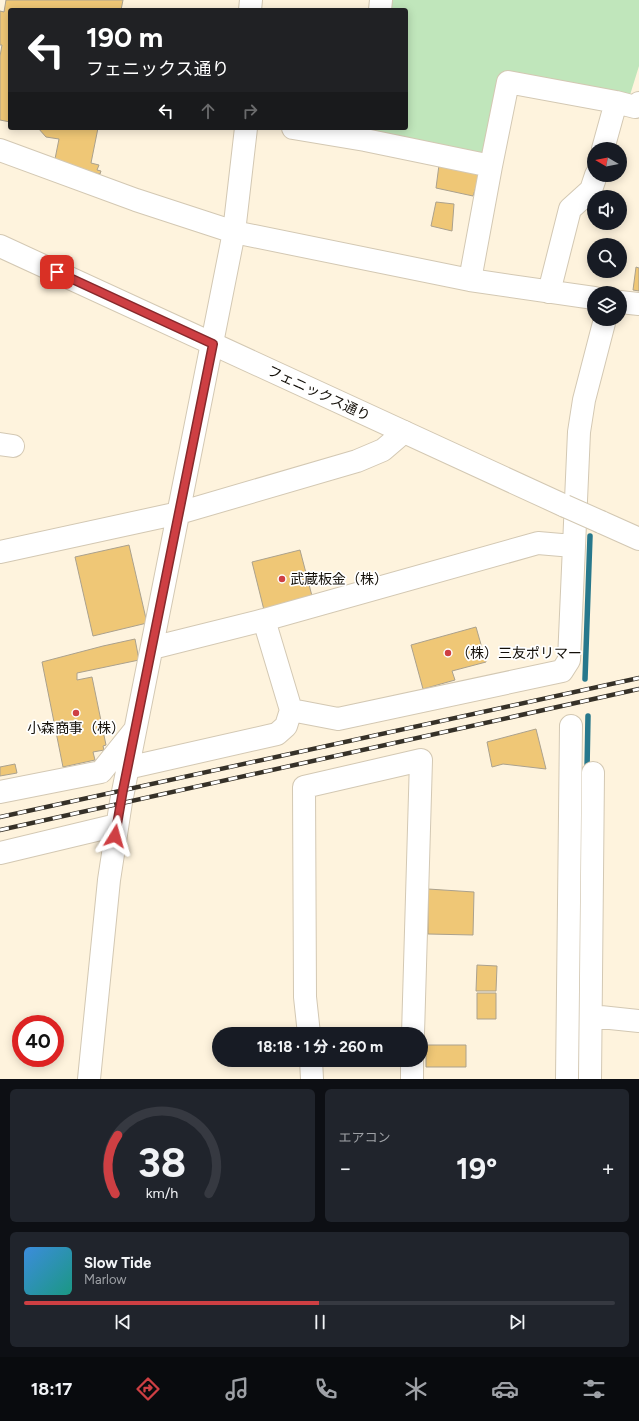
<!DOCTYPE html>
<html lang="ja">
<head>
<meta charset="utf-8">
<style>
	:root { --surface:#171b24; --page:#20242c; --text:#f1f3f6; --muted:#9ea1a6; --line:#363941; --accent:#ce3f43 }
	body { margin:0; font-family:Figtree,"Noto Sans JP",sans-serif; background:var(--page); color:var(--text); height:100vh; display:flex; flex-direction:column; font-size:15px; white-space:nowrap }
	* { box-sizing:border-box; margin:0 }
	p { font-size:13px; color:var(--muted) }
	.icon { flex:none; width:22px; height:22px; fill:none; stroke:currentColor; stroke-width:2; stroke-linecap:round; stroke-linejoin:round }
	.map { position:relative; height:1079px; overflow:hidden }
	.side { display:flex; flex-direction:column; gap:10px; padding:10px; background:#0d0f14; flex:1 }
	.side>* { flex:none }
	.top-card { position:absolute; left:8px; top:8px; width:400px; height:122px; border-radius:4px; box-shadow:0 2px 10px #0003; background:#202124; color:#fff; overflow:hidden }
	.needle { width:26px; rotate:280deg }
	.buttons { position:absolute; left:587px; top:142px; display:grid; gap:8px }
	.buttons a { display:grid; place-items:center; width:40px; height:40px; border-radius:50%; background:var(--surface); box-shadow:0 2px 10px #0003; font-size:20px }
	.speed { position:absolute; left:12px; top:1015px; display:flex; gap:8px; font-size:20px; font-weight:700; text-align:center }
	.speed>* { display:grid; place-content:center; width:52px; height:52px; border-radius:50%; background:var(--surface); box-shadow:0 2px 10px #0003; line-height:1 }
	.speed .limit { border:6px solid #d22; background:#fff; color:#111 }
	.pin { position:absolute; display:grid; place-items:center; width:34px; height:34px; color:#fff; margin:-17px; border-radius:8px; box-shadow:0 2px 6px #0006 }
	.me { position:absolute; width:44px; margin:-22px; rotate:8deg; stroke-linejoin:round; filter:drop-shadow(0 0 3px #0008) }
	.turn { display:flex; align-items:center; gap:14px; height:84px; padding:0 12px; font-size:18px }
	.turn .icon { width:52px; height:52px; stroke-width:2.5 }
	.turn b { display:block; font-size:28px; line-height:34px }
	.lanes { display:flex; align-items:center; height:38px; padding:0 12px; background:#0003; justify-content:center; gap:20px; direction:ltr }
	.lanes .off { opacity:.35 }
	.big { font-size:30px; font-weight:700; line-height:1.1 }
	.side .widget { flex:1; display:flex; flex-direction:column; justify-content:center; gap:6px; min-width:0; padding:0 14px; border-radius:6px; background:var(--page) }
	.side .dial { align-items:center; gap:0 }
	.dial svg { height:104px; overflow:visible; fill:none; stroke:var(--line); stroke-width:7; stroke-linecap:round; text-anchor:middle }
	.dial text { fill:var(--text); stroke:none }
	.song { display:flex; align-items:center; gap:12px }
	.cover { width:48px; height:48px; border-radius:6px; background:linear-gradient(135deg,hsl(210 70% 55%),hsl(170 70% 35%)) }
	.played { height:4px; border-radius:2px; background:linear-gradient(90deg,var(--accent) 50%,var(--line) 50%) }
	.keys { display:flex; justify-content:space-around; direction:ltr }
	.heat { display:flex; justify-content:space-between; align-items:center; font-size:22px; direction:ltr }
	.side .tiles { flex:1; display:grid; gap:10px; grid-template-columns:1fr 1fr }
	.widget:last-child { grid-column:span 2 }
	.trip { position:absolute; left:212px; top:1027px; width:216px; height:40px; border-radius:20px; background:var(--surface); box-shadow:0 2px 10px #0003; font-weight:700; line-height:40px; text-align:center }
	.menu { display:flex; height:64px; justify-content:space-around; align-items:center; background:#090b0e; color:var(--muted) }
	.menu .icon { width:28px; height:28px }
	.menu .active { color:var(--accent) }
	.menu b { font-size:18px; color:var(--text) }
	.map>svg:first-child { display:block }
	.green { fill:#c0e6bb }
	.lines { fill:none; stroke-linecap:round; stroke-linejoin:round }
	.stream { stroke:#27788c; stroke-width:5.5 }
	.building { fill:#efc776; stroke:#aba18d }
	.minor-casing { stroke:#d3c8b3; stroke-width:24 }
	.major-casing { stroke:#d3c8b3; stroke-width:24 }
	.minor { stroke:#fff; stroke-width:22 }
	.major { stroke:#fff; stroke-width:22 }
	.rail-casing { stroke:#363128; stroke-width:4.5 }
	.rail { stroke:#fff; stroke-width:3; stroke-dasharray:9; stroke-linecap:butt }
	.major-bridge-casing { stroke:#d3c8b3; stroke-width:24; stroke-linecap:butt }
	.major-bridge { stroke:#fff; stroke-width:22 }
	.route-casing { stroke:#86292c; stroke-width:10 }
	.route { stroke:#ce3f43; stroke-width:7 }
	.poi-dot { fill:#ce3f43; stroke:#fff; stroke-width:1.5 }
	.labels { text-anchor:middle; stroke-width:3.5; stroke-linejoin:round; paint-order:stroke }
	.street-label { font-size:14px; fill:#130f08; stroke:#fff }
	.poi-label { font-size:14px; fill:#130f08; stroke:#fff; text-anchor:start }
</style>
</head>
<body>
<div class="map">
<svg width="639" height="1079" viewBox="0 0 639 1079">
	<rect width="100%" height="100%" fill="#fef3dd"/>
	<path class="green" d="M381,0H639V66L630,95L508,82L491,166L365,140L366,128H406V10H380Z"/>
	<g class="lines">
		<path class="stream" d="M585,679L590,536
			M587,769L588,716"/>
	</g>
	<path class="building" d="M6,0H123L121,10H10V122L0,120V56L2,45H0V11L4,12Z
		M38,128H98L91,163L99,165L97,170L101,171L100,174L58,165L60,160L55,159L59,139L46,137Z
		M439,165L481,172L473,196L436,188Z
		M436,202L454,204L452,231L431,226Z
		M636,267L639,268V291L633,290Z
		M129,545L147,623L93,636L75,557Z
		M300,550L312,596L264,610L252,562Z
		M476,627L486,662L452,671L455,680L423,689L411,645Z
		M135,639L139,660L77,673V680L92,677L106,745L103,746L104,750L93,752L95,760L63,767L42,662L103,646Z
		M536,729L546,769L503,764L492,767L487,742Z
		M15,764L17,773L0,776V767Z
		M428,889L474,892L473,935L428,934Z
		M477,965L497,966L496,991H476Z
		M477,993H496V1019H477Z
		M426,1045H466V1067H426Z"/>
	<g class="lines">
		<g class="minor-casing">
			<path id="minor" d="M250,10L251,0
				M380,10L381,0
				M293,128L365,140L491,166L508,82L616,102L635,107L639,103
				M603,149L616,102
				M0,150L136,200L234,232L470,280L594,298
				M470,280L491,166
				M549,292L570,209L591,190L596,175
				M620,302L639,304
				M0,444L13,446
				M0,552L179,513L357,461L383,450L404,432
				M264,620L291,710L338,719L562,671L569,660L579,432L584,400L605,319
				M152,648L264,620L538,543L573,546
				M127,768L277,734L286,726L291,710
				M0,792L101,772L134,731
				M0,853L117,825
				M591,1016L639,1021
				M309,1034L305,997L304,787L421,760L413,1034
				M311,1060L312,1079
				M89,1079L109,880L121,802L234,232L246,128
				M412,1079V1060
				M567,1079L571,726
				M590,1079L593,773"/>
		</g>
		<g class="major-casing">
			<path id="major" d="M0,246L565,506
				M601,522L639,539"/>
		</g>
		<use href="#minor" class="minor"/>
		<use href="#major" class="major"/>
		<g class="rail-casing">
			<path id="rail" d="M0,817L639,678
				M0,830L639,689"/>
		</g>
		<use href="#rail" class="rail"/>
		<g class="major-bridge-casing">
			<path id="major-bridge" d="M565,506L601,522"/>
		</g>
		<use href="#major-bridge" class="major-bridge"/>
	</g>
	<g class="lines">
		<g class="route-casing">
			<path id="route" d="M57,272L213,344L123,790L115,836"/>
		</g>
		<use href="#route" class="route"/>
	</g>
	<g class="poi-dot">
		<circle cx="282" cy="579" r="4"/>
		<circle cx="448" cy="653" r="4"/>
		<circle cx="76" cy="713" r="4"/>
	</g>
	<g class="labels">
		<g class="street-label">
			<text transform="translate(319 393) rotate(25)" y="5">フェニックス通り</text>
		</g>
		<g class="poi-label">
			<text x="290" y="584">武蔵板金（株）</text>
			<text x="456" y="658">（株）三友ポリマー</text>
			<text x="76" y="733" text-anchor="middle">小森商事（株）</text>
		</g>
	</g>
</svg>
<div class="buttons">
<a><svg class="needle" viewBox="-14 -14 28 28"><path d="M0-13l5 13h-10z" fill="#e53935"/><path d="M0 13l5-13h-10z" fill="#9ea1a6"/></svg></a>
<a><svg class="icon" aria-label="sound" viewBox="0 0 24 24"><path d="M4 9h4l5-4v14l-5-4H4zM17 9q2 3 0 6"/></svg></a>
<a><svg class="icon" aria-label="search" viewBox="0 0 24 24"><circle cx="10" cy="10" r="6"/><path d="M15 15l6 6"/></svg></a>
<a><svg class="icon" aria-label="layers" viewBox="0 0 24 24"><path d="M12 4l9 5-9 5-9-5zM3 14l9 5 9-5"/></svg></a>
</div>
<div class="speed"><div class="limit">40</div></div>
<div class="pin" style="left:57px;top:272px;background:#d93025"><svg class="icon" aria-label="arrive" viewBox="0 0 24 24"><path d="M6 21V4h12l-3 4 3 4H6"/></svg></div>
<svg class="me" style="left:115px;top:836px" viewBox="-20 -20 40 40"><path d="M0-17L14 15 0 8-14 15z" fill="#ce3f43" stroke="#fff" stroke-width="4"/></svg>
<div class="trip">18:18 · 1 分 · 260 m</div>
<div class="top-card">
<div class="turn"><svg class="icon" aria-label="left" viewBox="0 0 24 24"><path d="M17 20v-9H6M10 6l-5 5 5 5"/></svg><div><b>190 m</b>フェニックス通り</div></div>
<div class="lanes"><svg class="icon" aria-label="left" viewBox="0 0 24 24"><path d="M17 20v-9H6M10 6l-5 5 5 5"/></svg><svg class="icon off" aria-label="ahead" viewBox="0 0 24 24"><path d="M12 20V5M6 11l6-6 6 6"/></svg><svg class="icon off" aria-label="right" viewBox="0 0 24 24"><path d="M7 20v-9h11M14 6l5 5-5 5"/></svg></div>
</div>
</div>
<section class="side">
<div class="tiles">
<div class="widget dial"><svg viewBox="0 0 100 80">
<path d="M14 69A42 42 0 1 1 86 69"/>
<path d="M14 69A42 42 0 0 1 16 24" stroke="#ce3f43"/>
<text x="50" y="56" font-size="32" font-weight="700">38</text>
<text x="50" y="72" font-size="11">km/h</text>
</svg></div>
<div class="widget"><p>エアコン</p>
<div class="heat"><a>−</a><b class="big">19°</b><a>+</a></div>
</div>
<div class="widget">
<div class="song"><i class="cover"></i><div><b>Slow Tide</b><p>Marlow</p></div></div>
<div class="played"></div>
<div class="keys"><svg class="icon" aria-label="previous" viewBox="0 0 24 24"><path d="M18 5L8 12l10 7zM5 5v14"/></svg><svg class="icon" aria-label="pause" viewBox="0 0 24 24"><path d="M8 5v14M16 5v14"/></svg><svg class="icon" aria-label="next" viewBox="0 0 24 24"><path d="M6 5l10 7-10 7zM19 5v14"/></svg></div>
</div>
</div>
</section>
<nav class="menu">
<b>18:17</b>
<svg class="icon active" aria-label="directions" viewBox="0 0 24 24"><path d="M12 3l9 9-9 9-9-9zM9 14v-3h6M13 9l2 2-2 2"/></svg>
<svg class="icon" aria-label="music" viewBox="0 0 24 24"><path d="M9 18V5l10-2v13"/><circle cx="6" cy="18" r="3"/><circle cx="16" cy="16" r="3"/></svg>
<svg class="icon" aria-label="phone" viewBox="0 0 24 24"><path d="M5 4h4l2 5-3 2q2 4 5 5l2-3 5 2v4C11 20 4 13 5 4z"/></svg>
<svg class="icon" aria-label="climate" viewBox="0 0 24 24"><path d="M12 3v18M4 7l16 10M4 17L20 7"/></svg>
<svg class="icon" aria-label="car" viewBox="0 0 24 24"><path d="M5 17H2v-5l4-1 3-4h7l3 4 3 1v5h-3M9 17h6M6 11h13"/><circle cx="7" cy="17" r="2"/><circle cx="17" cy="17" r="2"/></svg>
<svg class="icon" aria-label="filters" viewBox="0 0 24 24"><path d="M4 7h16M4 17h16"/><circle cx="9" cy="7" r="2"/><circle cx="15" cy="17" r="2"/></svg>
</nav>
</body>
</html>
